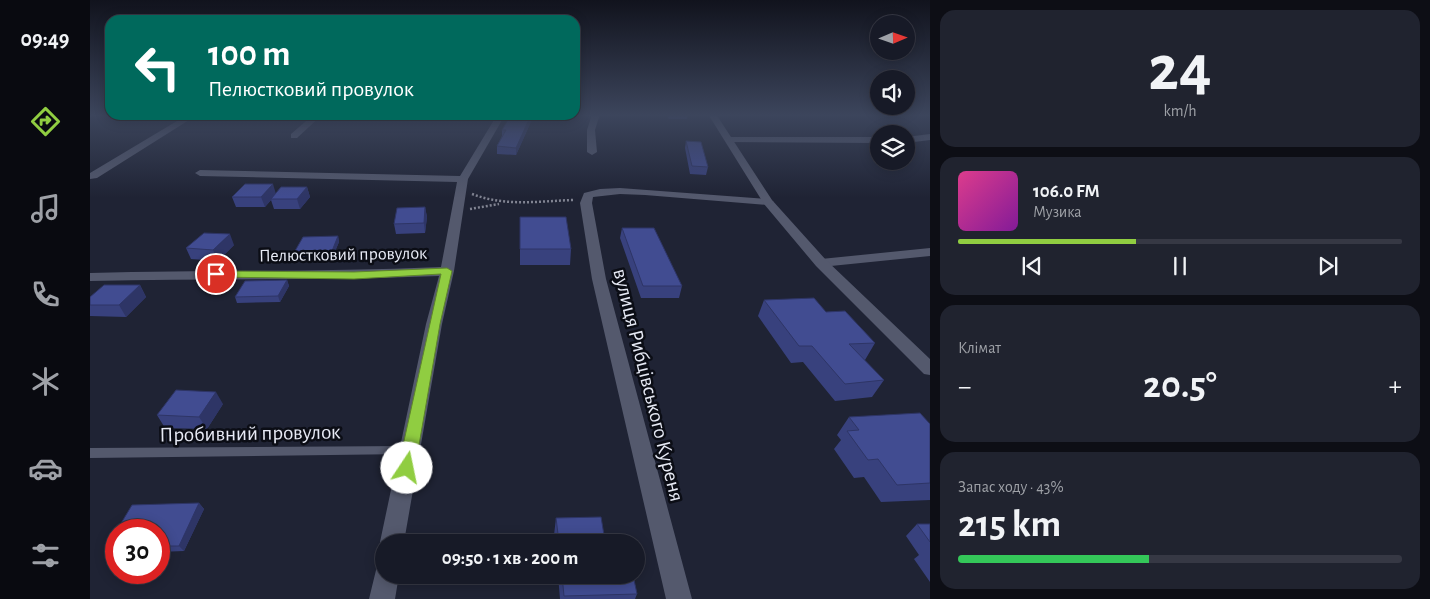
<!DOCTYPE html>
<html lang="uk">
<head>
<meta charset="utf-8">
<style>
	:root { --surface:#171a27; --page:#20232f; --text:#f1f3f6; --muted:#9ea1a7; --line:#363844; --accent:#90cd41 }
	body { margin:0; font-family:"Alegreya Sans",sans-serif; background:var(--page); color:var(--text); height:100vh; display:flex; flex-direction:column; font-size:19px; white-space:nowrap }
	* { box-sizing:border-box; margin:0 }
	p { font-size:16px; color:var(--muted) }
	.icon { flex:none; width:28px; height:28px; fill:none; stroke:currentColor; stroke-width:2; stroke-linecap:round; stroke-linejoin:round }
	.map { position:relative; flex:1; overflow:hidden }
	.panel { display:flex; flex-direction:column; gap:10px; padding:10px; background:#0d0e15; width:500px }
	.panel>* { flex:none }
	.top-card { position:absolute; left:15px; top:15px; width:475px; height:105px; border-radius:15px; box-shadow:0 2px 12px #0003,0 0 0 1px var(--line); background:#00695c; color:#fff; overflow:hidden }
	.needle { width:32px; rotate:88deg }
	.buttons { position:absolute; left:780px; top:15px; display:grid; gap:10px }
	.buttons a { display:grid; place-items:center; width:45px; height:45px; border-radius:50%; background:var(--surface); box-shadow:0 2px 12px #0003,0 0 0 1px var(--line); font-size:25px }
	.speed { position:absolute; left:15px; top:519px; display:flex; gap:10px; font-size:25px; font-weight:700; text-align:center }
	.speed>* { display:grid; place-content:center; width:65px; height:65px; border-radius:50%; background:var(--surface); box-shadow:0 2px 12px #0003,0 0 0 1px var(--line); line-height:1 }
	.speed .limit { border:8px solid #d22; background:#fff; color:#111 }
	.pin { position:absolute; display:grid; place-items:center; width:42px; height:42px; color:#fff; margin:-21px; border:2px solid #fff; border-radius:50%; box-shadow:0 1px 5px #0007 }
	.me { position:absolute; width:55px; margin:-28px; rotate:11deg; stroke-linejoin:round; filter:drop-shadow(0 0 4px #0008) }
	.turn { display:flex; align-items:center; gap:18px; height:105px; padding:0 20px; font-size:22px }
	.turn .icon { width:65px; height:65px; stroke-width:2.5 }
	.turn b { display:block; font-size:35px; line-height:42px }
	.big { font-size:38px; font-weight:700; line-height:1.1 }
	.panel .widget { flex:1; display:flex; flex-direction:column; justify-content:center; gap:8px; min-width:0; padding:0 18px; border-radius:15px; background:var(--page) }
	.panel .dial { align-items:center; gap:0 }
	.dial b { font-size:65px; line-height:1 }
	.song { display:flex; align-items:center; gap:15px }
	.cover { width:60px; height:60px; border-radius:8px; background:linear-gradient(135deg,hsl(330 70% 55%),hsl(290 70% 35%)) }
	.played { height:5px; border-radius:2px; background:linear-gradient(90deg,var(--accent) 40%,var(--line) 40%) }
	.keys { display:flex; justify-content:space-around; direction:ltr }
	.heat { display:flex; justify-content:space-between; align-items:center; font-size:28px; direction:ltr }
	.charge { height:8px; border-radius:4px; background:linear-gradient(90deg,#34c759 43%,var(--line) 0) }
	.trip { position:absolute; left:285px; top:534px; width:270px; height:50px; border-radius:25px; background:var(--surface); box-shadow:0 2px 12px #0003,0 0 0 1px var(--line); font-weight:700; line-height:50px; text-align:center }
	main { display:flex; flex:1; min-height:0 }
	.menu { display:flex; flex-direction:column; width:90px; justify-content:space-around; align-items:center; background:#090a10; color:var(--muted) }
	.menu .icon { width:35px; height:35px }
	.menu .on { color:var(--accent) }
	.menu b { font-size:22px; color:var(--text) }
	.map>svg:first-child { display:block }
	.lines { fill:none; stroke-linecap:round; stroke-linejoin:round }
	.path { stroke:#818492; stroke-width:2.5; stroke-dasharray:2 2; stroke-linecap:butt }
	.service { fill:#54596d; fill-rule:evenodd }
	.minor { fill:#54596d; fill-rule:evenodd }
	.tertiary { fill:#54596d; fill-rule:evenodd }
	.wall { fill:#38417d }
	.shaded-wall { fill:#2e3566 }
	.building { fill:#414c91; stroke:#2e3566 }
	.route { fill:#90cd41; stroke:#5e852a }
	.labels { text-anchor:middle; stroke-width:5; stroke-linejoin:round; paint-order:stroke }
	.street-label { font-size:18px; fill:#e7eaf5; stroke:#0b0d15 }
	.near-street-label { font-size:21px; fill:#e7eaf5; stroke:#0b0d15 }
</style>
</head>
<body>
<main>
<nav class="menu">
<b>09:49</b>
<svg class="icon on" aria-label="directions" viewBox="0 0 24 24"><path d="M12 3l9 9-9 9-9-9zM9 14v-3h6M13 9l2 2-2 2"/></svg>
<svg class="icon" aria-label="music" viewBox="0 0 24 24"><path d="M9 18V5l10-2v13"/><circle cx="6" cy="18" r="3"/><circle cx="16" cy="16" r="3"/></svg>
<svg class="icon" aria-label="phone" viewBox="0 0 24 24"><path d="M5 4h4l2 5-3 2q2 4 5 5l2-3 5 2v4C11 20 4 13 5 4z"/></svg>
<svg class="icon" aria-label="climate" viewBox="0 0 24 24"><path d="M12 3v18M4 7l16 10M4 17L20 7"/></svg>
<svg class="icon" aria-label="car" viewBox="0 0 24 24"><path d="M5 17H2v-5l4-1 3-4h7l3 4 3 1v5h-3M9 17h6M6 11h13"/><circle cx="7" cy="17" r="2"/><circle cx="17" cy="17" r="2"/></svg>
<svg class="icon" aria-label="filters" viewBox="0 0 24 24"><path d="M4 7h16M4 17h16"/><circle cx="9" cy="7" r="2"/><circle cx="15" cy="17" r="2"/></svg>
</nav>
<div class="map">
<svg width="840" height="599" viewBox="0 0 840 599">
	<rect width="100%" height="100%" fill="#1f2334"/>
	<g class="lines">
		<path class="path" d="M382,194C416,207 449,201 484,200
			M380,209L409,204"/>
		<path class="service" d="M318,446L322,447L323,450L322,453L318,454L0,458V448Z"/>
		<path class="minor" d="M0,114H4V115L0,117Z
			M502,114H510L505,130L507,152L502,155L497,152V130Z
			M97,115H107L7,178L0,179V173Z
			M223,115H232L207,138H201V134Z
			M407,115H415L378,179L364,271L352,324L314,542H294V551L290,542L336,324L349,276C233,281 116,278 0,281V273C117,270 234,272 351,267L367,182L110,176L105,173L110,170L370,176Z
			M840,134V140L816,143V137Z
			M639,137H789V143L636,142V138Z
			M530,188L678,199L684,202L678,205L555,195L530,194L503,197L502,203L516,279L602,599H576L502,279L490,203L494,193L510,189Z
			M840,248V256L731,267L724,263L731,259Z
			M294,563V575H309L305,599H279L287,566Z"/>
		<path class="tertiary" d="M618,114H626L682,200L736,260L840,359V375L834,374L726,266L674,204Z"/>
	</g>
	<path class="wall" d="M576,114H598L597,119H579Z
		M444,115L426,155L407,154V146L412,136V130Z
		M596,141L618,167L616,175L600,174L595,148Z
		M217,187L220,197L210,209H184L181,200L175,207H146L142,197L186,193Z
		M335,207L337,217L335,233L306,234L304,224Z
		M430,217L481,249L480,265H430Z
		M532,228L592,286L589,298H551L530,238Z
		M248,236L249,242L243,256L207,257L205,251Z
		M144,245L128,261L101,259L96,248Z
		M197,280L199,286L190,302L147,303L145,297Z
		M50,285L56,297L36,317L0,316V297Z
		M674,300L736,312L785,343L775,360H774L794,380L782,397L745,401L713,362L701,363L668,316Z
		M133,404L117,429L75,428L67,415Z
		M759,417L840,424V500L791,502L774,477L764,478L744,449L751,440L747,435Z
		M109,503L114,509L94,551L69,552V530Z
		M466,518L514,535L536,542H465L464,535Z
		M827,524H840V582L824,559L829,555L816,536Z
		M26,532V554H23L17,548Z
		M468,575H543L547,594L545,599H470Z"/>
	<path class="shaded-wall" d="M441,115H444L426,155V148Z
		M183,184L186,194L175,207L171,197Z
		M217,187L220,197L210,209L207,199Z
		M335,207L337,217L335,233L334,223Z
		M140,234L144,245L128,261L123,250Z
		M248,236L249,242L243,256L242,251Z
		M197,280L199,286L190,302L188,296Z
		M50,285L56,297L36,317L29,305Z
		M126,392L133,404L117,429L109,417Z
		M109,503L114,509L94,551L89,546Z"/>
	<path class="building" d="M421,115H441L426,148L407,146L416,130H412Z
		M596,141L611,142L618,167L602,166Z
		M155,184H183L171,197H142Z
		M191,187H217L207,199H181Z
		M335,207L334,223L304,224L307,208Z
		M430,217H476L481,249H430Z
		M532,228H564L592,286H553Z
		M114,233L140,234L123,250L96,248Z
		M248,236L242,251H205L213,237Z
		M197,280L188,296L145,297L155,281Z
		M14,285H50L29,305H0V297Z
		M724,298L736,312L755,311L785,343L759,344L794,380L755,384L722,346H709L674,300Z
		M86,390L126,392L109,417L67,415Z
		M830,413L840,424V483L807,485L788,459L778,460L757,431L769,430L759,417Z
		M109,503L89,546H69V530H27L42,505Z
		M511,517L514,535H535L536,542H469L466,518Z
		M827,524H840V542Z
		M26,532V548H17Z
		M472,575H543L547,594L474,596Z"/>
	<linearGradient id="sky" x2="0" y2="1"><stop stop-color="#11131d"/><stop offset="0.58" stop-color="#3c455c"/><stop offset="1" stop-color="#3c455c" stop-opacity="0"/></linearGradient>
	<rect width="840" height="198" fill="url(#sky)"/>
	<path class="route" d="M357,268L362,271L350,324L325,468L322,474L317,476L311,474L308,468L351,274L264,279L126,277L120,274L126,271L264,272Z"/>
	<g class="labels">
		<g class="street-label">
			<text transform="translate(253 254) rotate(-1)" y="6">Пелюстковий провулок</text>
		</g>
		<g class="near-street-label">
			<text transform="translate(559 385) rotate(76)" y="7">вулиця Рибцівського Куреня</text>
			<text transform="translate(160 433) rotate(-1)" y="7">Пробивний провулок</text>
		</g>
	</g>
</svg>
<div class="buttons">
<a><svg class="needle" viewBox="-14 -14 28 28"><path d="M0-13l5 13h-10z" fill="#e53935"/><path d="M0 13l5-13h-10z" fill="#9ea1a7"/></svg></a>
<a><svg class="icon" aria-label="sound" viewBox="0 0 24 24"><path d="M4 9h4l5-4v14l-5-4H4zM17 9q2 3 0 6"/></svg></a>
<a><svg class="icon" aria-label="layers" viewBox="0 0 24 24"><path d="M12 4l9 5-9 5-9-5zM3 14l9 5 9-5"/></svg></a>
</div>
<div class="speed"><div class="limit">30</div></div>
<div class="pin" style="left:126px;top:274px;background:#d93025"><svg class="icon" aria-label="arrive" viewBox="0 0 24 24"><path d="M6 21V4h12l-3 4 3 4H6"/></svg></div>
<svg class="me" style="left:317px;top:468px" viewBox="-20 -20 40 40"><circle r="19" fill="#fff"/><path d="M0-13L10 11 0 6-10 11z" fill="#90cd41"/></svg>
<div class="trip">09:50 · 1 хв · 200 m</div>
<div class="top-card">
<div class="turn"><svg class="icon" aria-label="left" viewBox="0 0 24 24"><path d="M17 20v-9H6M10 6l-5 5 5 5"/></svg><div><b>100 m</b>Пелюстковий провулок</div></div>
</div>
</div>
<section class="panel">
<div class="widget dial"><b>24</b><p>km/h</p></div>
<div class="widget">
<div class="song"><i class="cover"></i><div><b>106.0 FM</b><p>Музика</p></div></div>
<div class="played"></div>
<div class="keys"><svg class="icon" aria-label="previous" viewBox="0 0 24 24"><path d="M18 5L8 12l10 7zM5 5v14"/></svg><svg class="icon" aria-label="pause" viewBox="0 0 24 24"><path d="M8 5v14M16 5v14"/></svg><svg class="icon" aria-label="next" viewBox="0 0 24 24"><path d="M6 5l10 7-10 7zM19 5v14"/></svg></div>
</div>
<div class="widget"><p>Клімат</p>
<div class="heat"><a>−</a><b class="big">20.5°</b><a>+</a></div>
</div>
<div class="widget"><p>Запас ходу · 43%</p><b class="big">215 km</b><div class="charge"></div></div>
</section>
</main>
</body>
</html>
